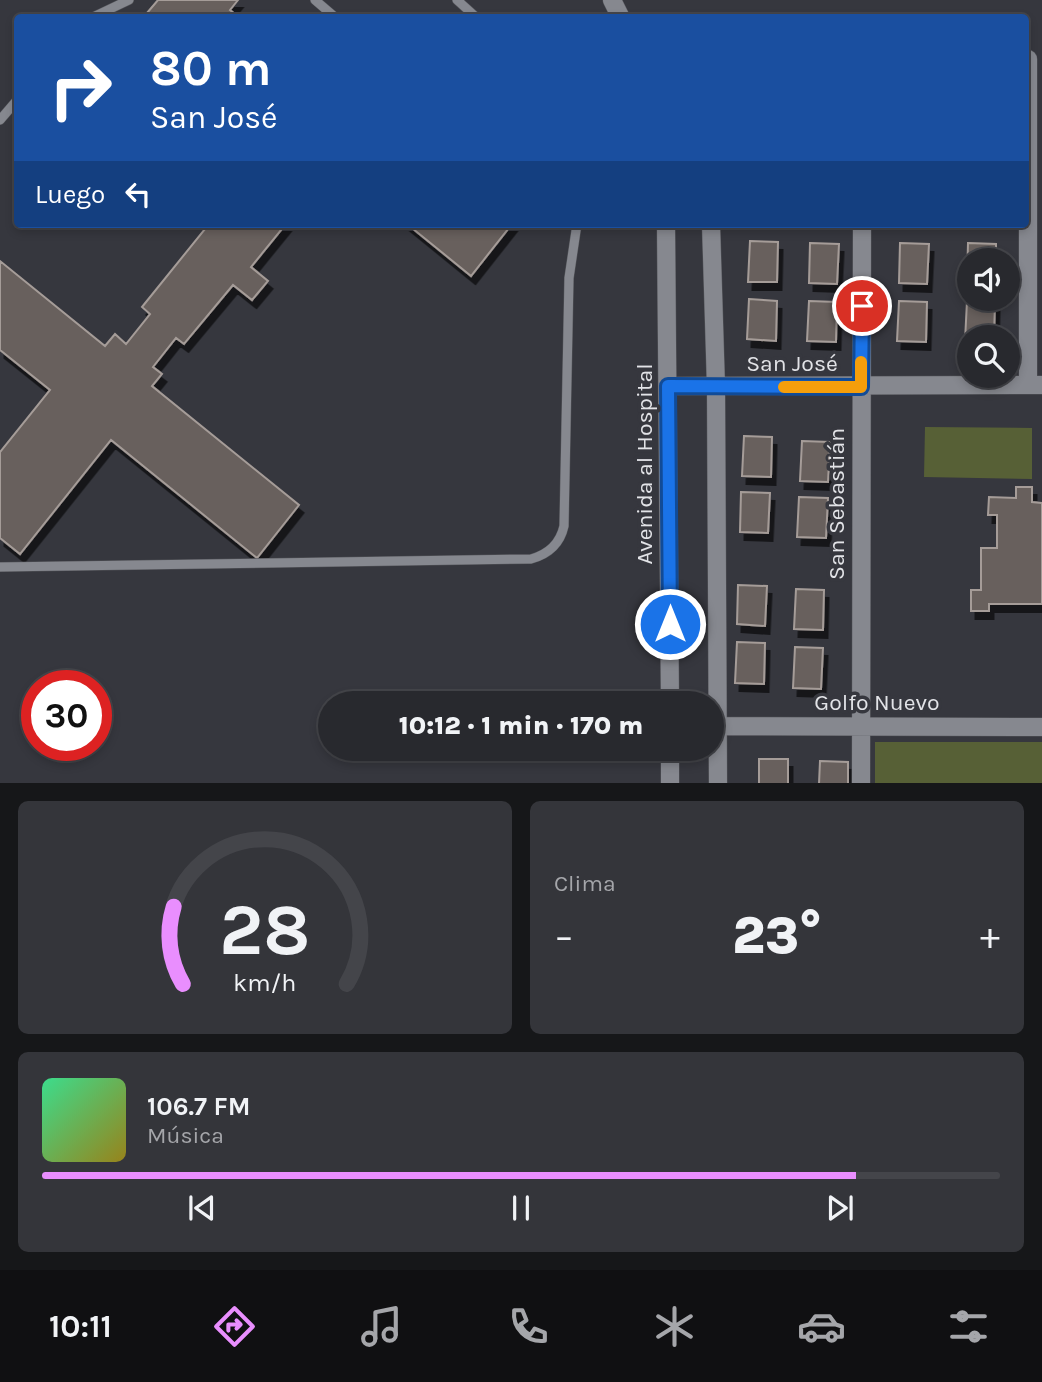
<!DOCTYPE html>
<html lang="es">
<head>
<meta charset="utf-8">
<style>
	:root { --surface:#28292e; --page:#34353a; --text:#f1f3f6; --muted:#a5a6aa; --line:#44454a; --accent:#e98efe }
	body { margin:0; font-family:Karla,sans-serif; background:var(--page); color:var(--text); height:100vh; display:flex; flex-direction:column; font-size:26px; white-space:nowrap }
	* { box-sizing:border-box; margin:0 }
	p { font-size:23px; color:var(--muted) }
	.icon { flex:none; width:38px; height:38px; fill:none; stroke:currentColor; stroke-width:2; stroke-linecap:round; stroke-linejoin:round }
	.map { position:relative; height:783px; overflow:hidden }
	.panel { display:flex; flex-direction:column; gap:18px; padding:18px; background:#161719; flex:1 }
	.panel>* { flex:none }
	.guide { position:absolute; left:14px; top:14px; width:1015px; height:214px; border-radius:7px; box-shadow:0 4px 10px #0003,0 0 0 2px var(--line); background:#1a4fa0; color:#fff; overflow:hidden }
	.tools { position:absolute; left:957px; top:248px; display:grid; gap:14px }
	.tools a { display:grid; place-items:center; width:63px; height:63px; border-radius:50%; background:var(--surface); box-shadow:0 4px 10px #0003,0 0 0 2px var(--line); font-size:35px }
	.speed { position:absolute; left:21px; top:670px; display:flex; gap:14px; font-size:35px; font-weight:700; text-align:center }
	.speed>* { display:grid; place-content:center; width:91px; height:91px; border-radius:50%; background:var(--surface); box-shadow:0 4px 10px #0003,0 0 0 2px var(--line); line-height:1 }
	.speed .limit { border:10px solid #d22; background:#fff; color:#111 }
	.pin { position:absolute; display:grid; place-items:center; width:60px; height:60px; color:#fff; margin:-30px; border:4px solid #fff; border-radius:50%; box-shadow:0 2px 7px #0007 }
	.me { position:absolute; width:77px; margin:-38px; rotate:0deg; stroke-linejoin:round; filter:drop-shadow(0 0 5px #0008) }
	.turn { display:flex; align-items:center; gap:24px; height:147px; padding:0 21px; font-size:32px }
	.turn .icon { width:91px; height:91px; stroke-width:2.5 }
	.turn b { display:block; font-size:49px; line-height:60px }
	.then { display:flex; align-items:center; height:66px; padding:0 21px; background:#0003; gap:14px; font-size:26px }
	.big { font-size:52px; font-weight:800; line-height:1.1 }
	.panel .tile { flex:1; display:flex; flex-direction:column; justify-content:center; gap:10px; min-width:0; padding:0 24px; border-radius:10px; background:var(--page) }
	.panel .dial { align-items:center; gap:0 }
	.dial svg { height:182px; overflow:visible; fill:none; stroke:var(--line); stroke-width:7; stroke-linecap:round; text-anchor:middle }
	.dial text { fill:var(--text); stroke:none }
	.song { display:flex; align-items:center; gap:21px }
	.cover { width:84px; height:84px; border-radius:10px; background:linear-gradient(135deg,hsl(150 70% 55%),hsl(50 70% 35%)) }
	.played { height:7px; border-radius:4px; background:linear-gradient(90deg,var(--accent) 85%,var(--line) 85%) }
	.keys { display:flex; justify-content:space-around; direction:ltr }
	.heat { display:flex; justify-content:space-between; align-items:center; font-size:38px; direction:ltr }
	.panel .tiles { flex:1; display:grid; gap:18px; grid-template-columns:1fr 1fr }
	.tile:last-child { grid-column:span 2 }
	.trip { position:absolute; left:318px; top:691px; width:406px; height:70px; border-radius:35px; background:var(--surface); box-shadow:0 4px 10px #0003,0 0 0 2px var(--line); font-weight:800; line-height:70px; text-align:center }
	.tab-bar { display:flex; height:112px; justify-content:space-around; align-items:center; background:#101012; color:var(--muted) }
	.tab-bar .icon { width:49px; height:49px }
	.tab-bar .current { color:var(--accent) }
	.tab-bar b { font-size:32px; color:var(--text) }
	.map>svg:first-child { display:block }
	.green { fill:#576036 }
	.building { fill:#68605d; stroke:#a59c98; stroke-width:2; filter:url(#shadow) }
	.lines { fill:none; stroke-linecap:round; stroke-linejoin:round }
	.lane-casing { stroke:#55565b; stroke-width:10 }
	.street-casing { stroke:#55565b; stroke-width:19 }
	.lane { stroke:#86888f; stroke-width:9 }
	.street { stroke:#86888f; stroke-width:18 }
	.route-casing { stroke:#114b97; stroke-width:18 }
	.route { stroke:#1a73e8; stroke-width:12 }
	.slow { stroke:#f59e0b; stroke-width:12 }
	.labels { text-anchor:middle; stroke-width:7; stroke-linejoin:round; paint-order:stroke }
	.street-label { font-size:23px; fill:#e2e3e7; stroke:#36373e }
</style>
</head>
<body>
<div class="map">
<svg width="1042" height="784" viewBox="0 0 1042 784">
	<defs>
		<filter id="shadow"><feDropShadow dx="4.5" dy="8" stdDeviation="0" flood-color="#0009"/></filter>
	</defs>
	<rect width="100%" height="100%" fill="#36373e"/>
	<path class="green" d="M925,427L1032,428V479L924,477Z
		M875,742H1042V783H875Z"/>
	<path class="building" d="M158,0H238L230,10L240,18H153L147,13Z
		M209,224H286L251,267L268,281L252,300L233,285L184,344L176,338L153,367L162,374L152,386L299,505L257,558L111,440L20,554L0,538V452L50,390L0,350V261L105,346L115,334L126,344L150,314L142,307Z
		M407,224H512L471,276Z
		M750,241L778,242L777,282H748Z
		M810,243L839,244L837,284L809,283Z
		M900,243L929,244L927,284L899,283Z
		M968,243L996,244V261H970V283H967Z
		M749,299L777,301L776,341L747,339Z
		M809,301L837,302L836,342L807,341Z
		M899,301L927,302L926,342L897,341Z
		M967,301L995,302L994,338H970V341H965Z
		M744,436L772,437L771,477L742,476Z
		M802,441L830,442L828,482L800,481Z
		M1016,487H1032V502L1042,503V604H989V611H971V590H981V548H997V515H988L989,497L1016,498Z
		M741,492L770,493L768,533L740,532Z
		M799,497L828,498L826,538L797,537Z
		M738,585L767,586L765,626L737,624Z
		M796,589L824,590L823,630L794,629Z
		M737,642L765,643L764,684L735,683Z
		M795,647L823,648L821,689L793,688Z
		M759,759H788V784H759Z
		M820,761L848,762V784H819Z"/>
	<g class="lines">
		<g class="lane-casing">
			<path id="lane" d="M315,0L336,18
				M457,0L477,18
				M91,18L129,0
				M0,120L18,99
				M0,567L531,559C549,554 560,544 564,526L569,278L577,224"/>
		</g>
		<g class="street-casing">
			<path id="street" d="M612,0L621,18
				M1028,59V385
				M666,224L670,704
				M711,224L716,387L718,784
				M668,386L1042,385
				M712,726L1042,727
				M670,784V749
				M861,784L862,224"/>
		</g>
		<use href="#lane" class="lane"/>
		<use href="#street" class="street"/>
	</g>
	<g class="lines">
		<g class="route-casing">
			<path id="route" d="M670,624L668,386L861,387L862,306"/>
		</g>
		<use href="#route" class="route"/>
		<path class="slow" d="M784,387H861V362"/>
	</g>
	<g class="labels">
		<g class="street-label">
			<text x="792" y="371">San José</text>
			<text transform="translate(644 464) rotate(-90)" y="8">Avenida al Hospital</text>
			<text transform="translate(836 504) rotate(-90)" y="8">San Sebastián</text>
			<text x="877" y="710">Golfo Nuevo</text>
		</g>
	</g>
</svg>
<div class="tools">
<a><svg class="icon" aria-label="sound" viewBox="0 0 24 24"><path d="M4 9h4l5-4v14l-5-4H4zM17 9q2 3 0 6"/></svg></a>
<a><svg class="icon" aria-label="search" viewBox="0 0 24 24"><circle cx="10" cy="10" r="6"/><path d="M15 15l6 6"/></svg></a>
</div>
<div class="speed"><div class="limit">30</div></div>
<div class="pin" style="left:862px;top:306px;background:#d93025"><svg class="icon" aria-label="arrive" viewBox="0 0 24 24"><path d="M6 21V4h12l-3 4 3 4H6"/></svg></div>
<svg class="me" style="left:670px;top:624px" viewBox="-20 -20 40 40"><circle r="17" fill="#1a73e8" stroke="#fff" stroke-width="3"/><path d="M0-11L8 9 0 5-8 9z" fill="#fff"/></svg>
<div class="trip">10:12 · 1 min · 170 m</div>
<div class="guide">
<div class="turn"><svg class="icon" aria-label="right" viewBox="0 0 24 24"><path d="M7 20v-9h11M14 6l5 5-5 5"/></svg><div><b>80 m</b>San José</div></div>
<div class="then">Luego<svg class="icon" aria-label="left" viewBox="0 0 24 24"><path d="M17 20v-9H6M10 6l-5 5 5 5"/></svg></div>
</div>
</div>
<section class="panel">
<div class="tiles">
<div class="tile dial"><svg viewBox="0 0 100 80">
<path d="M14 69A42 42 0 1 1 86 69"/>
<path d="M14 69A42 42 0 0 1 10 35" stroke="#e98efe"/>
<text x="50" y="56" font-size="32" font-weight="700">28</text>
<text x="50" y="72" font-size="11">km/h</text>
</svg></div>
<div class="tile"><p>Clima</p>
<div class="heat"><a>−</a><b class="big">23°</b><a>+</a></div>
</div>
<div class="tile">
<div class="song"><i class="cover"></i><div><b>106.7 FM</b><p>Música</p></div></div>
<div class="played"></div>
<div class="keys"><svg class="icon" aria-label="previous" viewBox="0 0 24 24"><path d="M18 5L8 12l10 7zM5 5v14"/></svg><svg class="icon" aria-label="pause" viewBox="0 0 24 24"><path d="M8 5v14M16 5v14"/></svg><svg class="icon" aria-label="next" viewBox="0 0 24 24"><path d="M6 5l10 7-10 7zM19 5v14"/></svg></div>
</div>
</div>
</section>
<nav class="tab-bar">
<b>10:11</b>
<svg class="icon current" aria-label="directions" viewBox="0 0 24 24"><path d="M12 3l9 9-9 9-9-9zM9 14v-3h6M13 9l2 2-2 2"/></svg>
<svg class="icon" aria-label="music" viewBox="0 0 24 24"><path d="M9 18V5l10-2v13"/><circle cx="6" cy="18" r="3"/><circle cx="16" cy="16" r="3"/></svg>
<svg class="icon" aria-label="phone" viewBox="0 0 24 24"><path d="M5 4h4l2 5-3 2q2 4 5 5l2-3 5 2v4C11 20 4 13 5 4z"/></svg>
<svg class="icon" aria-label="climate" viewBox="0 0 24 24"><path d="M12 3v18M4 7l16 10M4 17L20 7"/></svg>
<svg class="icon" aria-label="car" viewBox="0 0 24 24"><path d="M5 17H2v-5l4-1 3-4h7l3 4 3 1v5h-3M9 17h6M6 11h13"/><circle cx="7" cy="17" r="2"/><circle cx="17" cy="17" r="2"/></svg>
<svg class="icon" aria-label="filters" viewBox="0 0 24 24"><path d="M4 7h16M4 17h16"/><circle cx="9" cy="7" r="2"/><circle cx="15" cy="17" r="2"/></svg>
</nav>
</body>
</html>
